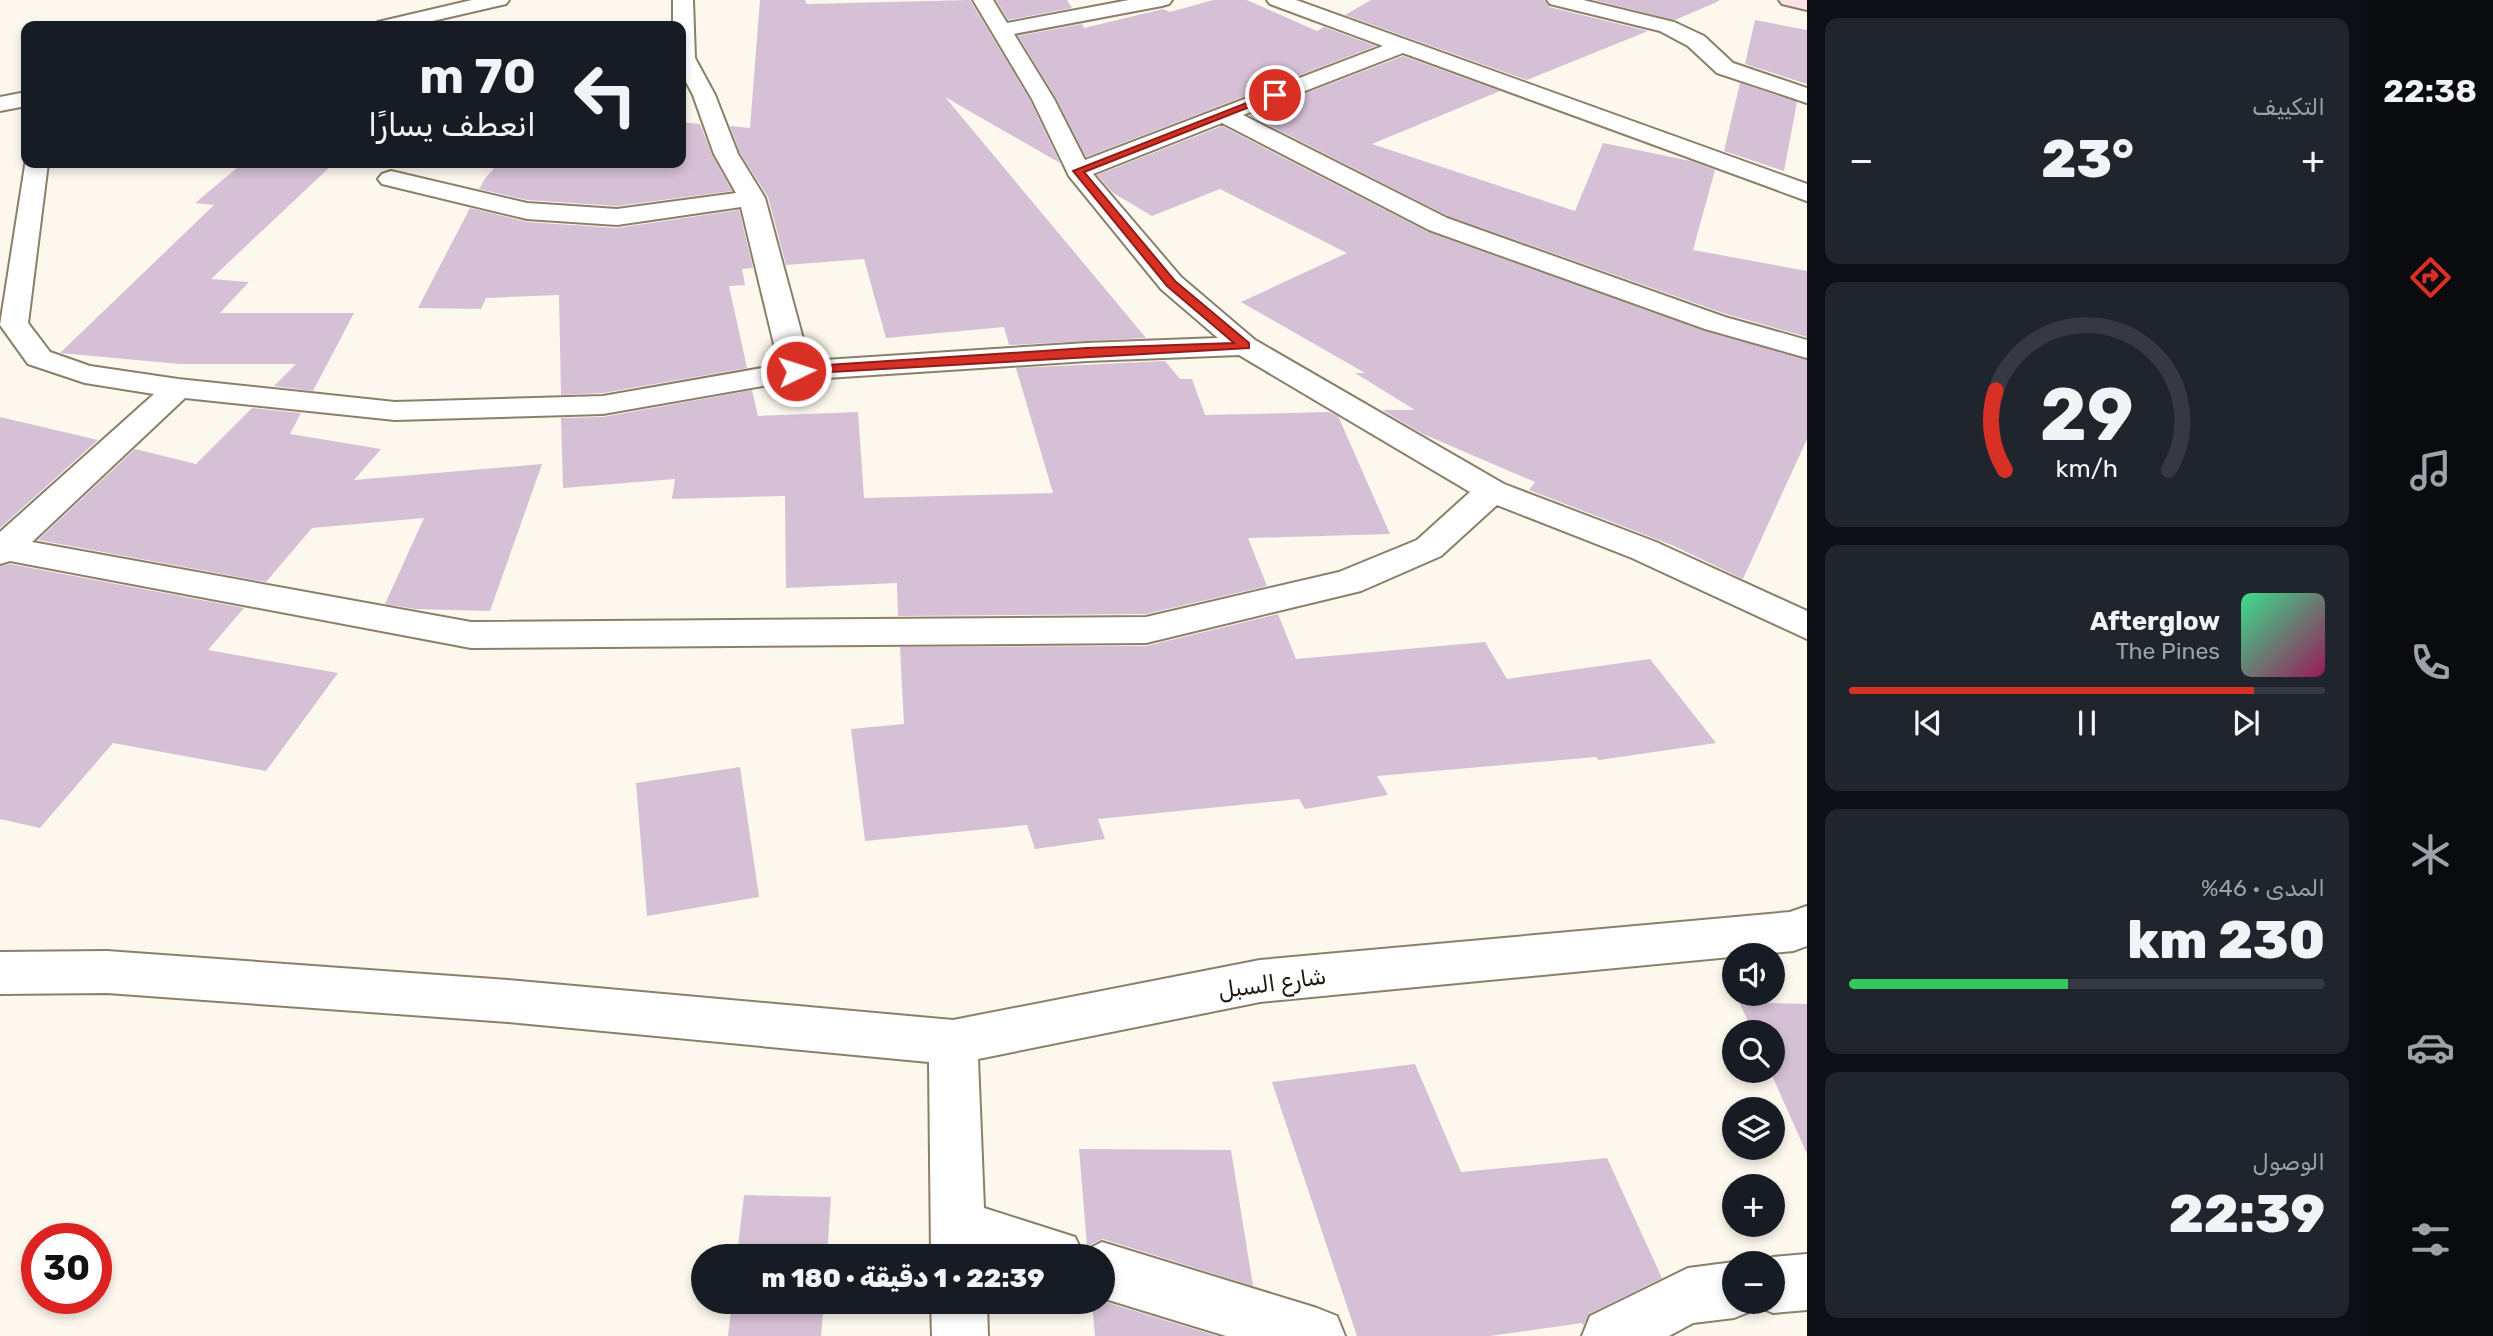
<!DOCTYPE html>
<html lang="ar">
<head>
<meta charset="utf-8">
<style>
	:root { --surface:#171b24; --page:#20242c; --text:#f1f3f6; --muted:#9ea1a6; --line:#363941; --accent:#d93025 }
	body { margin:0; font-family:Rubik,Cairo,sans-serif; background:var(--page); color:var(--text); direction:rtl; height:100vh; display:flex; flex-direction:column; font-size:26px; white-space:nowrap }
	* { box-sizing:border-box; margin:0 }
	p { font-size:23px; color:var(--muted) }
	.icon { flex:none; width:38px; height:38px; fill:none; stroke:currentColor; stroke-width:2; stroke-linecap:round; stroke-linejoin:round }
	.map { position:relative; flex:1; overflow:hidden; direction:ltr }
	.side { display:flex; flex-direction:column; gap:18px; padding:18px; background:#0d0f14; width:560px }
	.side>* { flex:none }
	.top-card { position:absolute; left:21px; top:21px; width:665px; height:147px; border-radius:14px; box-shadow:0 4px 10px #0003; direction:rtl; background:#171b24; color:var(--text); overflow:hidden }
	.fabs { position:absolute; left:1722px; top:943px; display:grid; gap:14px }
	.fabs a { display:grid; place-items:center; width:63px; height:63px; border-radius:50%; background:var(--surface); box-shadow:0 4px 10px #0003; font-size:35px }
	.speed { position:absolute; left:21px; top:1223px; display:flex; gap:14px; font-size:35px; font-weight:700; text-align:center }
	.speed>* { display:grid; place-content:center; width:91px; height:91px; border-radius:50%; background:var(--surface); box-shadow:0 4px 10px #0003; line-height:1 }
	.speed .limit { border:10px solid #d22; background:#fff; color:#111 }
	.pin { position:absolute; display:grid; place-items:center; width:60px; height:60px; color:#fff; margin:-30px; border:4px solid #fff; border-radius:50%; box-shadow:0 2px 7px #0007 }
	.me { position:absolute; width:77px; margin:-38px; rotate:86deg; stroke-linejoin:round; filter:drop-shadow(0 0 5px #0008) }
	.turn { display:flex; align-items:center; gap:24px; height:147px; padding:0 35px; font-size:32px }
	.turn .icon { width:91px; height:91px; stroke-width:2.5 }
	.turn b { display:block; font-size:49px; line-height:60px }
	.big { font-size:52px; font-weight:800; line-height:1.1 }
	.side .tile { flex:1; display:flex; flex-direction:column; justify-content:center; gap:10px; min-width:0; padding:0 24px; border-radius:14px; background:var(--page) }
	.side .dial { align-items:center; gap:0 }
	.dial svg { height:182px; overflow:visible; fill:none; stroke:var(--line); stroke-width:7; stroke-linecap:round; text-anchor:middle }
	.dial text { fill:var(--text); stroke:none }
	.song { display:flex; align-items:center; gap:21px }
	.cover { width:84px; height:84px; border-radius:10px; background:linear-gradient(135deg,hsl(150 70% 55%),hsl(330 70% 35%)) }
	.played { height:7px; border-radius:4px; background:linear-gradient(90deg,var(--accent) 85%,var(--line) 85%) }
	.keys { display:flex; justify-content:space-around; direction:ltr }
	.heat { display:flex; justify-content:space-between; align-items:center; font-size:38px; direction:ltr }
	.charge { height:10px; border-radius:5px; background:linear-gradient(90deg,#34c759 46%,var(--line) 0) }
	.trip { position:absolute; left:691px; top:1244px; width:424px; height:70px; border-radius:35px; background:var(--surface); box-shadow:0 4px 10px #0003; font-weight:800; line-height:70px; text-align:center; direction:rtl }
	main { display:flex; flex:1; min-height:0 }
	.dock { display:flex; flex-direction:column; width:126px; justify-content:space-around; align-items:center; background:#090b0e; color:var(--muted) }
	.dock .icon { width:49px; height:49px }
	.dock .current { color:var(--accent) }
	.dock b { font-size:32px; color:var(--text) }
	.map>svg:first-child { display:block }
	.building { fill:#d5c0d5 }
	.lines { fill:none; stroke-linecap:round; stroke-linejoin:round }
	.minor-casing { stroke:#8b7f69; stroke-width:4 }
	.secondary-casing { stroke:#8b7f69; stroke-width:4 }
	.minor { fill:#fff; fill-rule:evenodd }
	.secondary { fill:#fde2e8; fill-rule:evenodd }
	.route { fill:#d93025; stroke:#8d1f18; stroke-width:2 }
	.labels { text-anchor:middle; stroke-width:5; stroke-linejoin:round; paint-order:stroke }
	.near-street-label { font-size:23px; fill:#1f1a11; stroke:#fff }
</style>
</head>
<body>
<main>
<nav class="dock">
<b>22:38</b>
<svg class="icon current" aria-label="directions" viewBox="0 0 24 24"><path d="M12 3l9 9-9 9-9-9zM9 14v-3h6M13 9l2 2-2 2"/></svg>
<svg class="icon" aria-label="music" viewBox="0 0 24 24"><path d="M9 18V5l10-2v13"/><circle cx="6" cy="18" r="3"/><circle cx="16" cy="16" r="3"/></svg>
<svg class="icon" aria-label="phone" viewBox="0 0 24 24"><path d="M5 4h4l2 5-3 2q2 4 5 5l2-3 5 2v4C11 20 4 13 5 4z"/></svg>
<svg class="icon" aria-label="climate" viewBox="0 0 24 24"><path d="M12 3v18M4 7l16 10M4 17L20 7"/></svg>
<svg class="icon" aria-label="car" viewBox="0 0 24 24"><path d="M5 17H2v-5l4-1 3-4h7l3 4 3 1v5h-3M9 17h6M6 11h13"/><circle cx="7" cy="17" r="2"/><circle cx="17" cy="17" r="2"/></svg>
<svg class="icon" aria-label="filters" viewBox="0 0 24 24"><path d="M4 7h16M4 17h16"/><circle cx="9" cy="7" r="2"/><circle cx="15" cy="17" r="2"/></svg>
</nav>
<section class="side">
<div class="tile"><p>التكييف</p>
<div class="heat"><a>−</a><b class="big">23°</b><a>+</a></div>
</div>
<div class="tile dial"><svg viewBox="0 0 100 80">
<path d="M14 69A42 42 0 1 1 86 69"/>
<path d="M14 69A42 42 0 0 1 10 34" stroke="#d93025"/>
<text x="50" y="56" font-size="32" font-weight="700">29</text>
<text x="50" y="72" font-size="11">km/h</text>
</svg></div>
<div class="tile">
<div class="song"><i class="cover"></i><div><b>Afterglow</b><p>The Pines</p></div></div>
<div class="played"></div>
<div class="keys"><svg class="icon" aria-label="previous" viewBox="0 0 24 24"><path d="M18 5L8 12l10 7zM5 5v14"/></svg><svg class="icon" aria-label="pause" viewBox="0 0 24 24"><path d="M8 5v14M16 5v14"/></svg><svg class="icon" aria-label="next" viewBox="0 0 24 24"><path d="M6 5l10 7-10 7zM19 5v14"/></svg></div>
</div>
<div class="tile"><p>المدى · 46%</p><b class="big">230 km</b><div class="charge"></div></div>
<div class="tile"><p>الوصول</p><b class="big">22:39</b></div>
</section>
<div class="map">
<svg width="1807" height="1336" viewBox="0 0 1807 1336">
	<rect width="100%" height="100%" fill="#fdf8ed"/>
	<path class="building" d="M760,0H805L807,4L970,0L1030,100L1060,163L945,97L1146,338L1009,345L1004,327L886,338L864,259L786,265L768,197L740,153L730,126L750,128Z
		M996,0H1067L1072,8L1008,20Z
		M1213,0H1247L1317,31L1324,27L1376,46L1086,157L1056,98L1018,36L1082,24L1084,28L1163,9L1170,12Z
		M1371,0H1544L1549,7L1648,31L1527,80L1345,15Z
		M1594,0H1719V1L1675,20Z
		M1755,20L1807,30V84L1745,64Z
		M1403,56L1500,91L1372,144L1575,211L1603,143L1691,161L1715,170L1693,250L1807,271V337L1726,314L1448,216L1249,115Z
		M1740,83L1797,102L1784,171L1724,151Z
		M681,122L700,124L712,155L732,191L617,206L527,200L479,189L486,177L499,163H681Z
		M1222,126L1428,232L1704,331L1807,360V439L1743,579L1674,546L1529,490L1535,482L1423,434L1382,410H1415L1355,373H1365L1241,302L1347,253L1220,189L1152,216L1113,193L1097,175Z
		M243,163H334L211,279L249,282L220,313H354L313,391L274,386L296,364H180L60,353L214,205L195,203Z
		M470,208L527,222L617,228L739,210L753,268L742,269L745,285L729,286L747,368L603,393L561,395L559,295L486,298L481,309L418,308Z
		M1165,361L1180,379H1192L1205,415L1329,412L1338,416L1390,534L1248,538L1267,586L1146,614L898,616L897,583L786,588L785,496L672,499L675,479L563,488L561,418L603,417L752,390L758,416L858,412L864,498L1053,493L1016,368Z
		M252,408L301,413L290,434L381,449L354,480L542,464L490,611L415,609L385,604L424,518L312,528L266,582L38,540L135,449L196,464Z
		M0,417L98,440L0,528Z
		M10,564L244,608L208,650L338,673L266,771L113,743L40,828L0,819V566Z
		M1278,614L1296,659L1485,642L1507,679L1650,659L1716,743L1599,760L1596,757L1377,776L1388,795L1305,809L1299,799L1098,819L1105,839L1035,849L1027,825L865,841L851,729L904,724L900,647L1146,646Z
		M740,767L759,897L647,916L636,783Z
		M1739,1002L1807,1004V1154L1770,1071H1773V1032H1753Z
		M1415,1064L1461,1172L1607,1158L1662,1278L1589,1314L1583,1326L1582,1323L1490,1336H1357L1272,1082Z
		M1079,1149L1231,1150L1253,1286L1103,1239L1087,1246Z
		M744,1195L831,1197L827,1256H737Z
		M1102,1301L1217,1336H1095L1092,1302Z
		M732,1302H824L821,1336H728Z"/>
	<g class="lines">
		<g class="minor-casing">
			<path id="minor" d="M472,0H509L506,4L411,26H375L378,22Z
				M673,0H693L695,58L715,95L738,154L765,198L809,361L1087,343L1218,338L1161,289L1069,176L1032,99L973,0H993L1007,23L1129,0H1172L1169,4L1162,6L1014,34L1054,99L1085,160L1383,46L1270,4L1267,0H1296L1807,184V201L1403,53L1243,115L1447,218L1725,317L1807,340V358L1705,329L1429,230L1222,123L1093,174L1181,277L1255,340L1504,484L1656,542L1807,611V639L1632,558L1497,505L1441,556L1361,591L1146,643L471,648L10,561L0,564V532L154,394L85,383L28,364L0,325L26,159V163H48L28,323L50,352L90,366L178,379L395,402L603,396L779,365L741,207L617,225L527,219L382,184L378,179L382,174L391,171L527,203L617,209L736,193L714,154L693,95L681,72V26H673ZM1239,355L1470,492L1417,540L1339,572L1146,617L471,622L32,542L185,398L395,420L603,414L796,380L1087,361Z
				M1547,0H1583L1674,22L1704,36L1733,63L1807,88V103L1717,73L1688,46L1660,31L1550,4Z
				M26,92V106L0,111V97Z
				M1807,906V946L1793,951L1260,1002L978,1059L984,1208L1075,1237L1082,1252L1102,1242L1317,1308L1337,1316L1345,1336H1226L1102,1298V1256H931L929,1062L508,1022L107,993L0,994V952L107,951L508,980L953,1020L1260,960L1790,912Z
				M1807,1254V1310L1773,1313L1755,1305L1754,1310L1734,1318L1693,1323L1669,1336H1582L1590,1316L1688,1268L1734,1262L1737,1264H1734V1302H1773V1264H1758L1773,1257Z
				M931,1302H987L988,1336H932Z"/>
		</g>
		<g class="secondary-casing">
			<path id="secondary" d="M1779,0H1807V10L1782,4Z"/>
		</g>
		<use href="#minor" class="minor"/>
		<use href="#secondary" class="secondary"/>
	</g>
	<path class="route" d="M1272,93L1280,95L1084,172L1175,281L1249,343V348L796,374L789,371L796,367L1087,348L1234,343L1167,286L1073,171Z"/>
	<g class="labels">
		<g class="near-street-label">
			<text transform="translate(1272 983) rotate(-8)" y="8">شارع السبل</text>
		</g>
	</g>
</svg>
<div class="fabs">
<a><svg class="icon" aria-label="sound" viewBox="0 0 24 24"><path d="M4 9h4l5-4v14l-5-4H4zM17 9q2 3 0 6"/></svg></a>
<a><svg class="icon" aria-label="search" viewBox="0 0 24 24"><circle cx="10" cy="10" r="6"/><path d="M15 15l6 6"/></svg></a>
<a><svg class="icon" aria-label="layers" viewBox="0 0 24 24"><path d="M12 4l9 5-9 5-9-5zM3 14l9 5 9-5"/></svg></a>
<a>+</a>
<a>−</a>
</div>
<div class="speed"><div class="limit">30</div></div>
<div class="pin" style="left:1275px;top:95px;background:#d93025"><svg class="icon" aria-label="arrive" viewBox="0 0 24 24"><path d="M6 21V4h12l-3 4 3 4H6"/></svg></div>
<svg class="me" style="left:796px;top:371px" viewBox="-20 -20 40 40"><circle r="17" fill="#d93025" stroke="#fff" stroke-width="3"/><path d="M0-11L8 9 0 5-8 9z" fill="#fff"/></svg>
<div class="trip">22:39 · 1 دقيقة · 180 m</div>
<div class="top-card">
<div class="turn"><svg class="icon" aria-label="left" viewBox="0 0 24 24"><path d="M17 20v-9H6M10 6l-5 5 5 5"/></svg><div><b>70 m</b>انعطف يسارًا</div></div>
</div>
</div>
</main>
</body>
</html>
